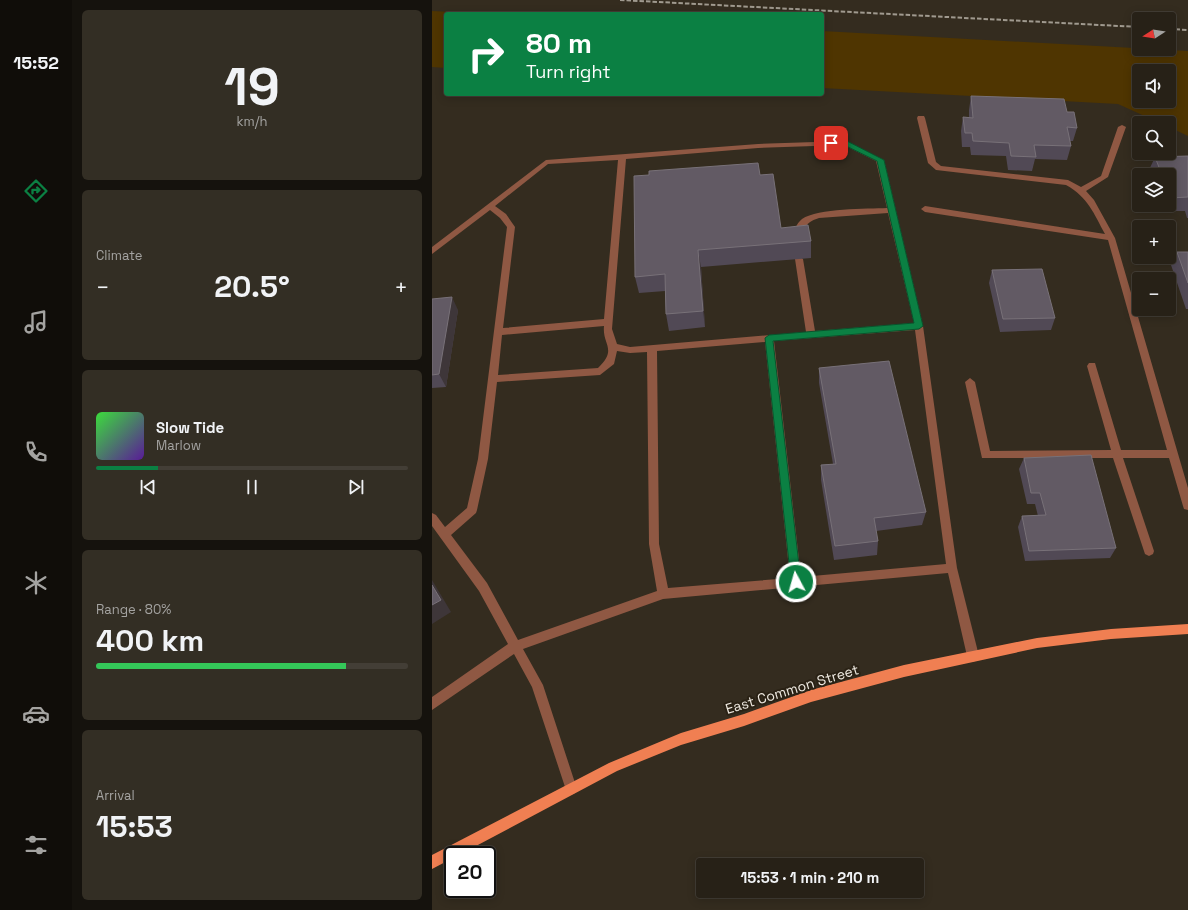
<!DOCTYPE html>
<html lang="en">
<head>
<meta charset="utf-8">
<style>
	:root { --surface:#272117; --page:#332e24; --text:#f1f3f6; --muted:#a4a3a1; --line:#433e36; --accent:#0b8043 }
	body { margin:0; font-family:"Space Grotesk",sans-serif; background:var(--page); color:var(--text); height:100vh; display:flex; flex-direction:column; font-size:15px; white-space:nowrap }
	* { box-sizing:border-box; margin:0 }
	p { font-size:13px; color:var(--muted) }
	.icon { flex:none; width:22px; height:22px; fill:none; stroke:currentColor; stroke-width:2; stroke-linecap:round; stroke-linejoin:round }
	.map { position:relative; flex:1; overflow:hidden }
	.side { display:flex; flex-direction:column; gap:10px; padding:10px; background:#15120d; width:360px }
	.side>* { flex:none }
	.hud { position:absolute; left:12px; top:12px; width:380px; height:84px; border-radius:4px; box-shadow:0 2px 10px #0003,0 0 0 1px var(--line); background:#0b8043; color:#fff; overflow:hidden }
	.needle { width:26px; rotate:258deg }
	.fabs { position:absolute; left:700px; top:12px; display:grid; gap:8px }
	.fabs a { display:grid; place-items:center; width:44px; height:44px; border-radius:4px; background:var(--surface); box-shadow:0 2px 10px #0003,0 0 0 1px var(--line); font-size:20px }
	.speed { position:absolute; left:12px; top:846px; display:flex; gap:8px; font-size:20px; font-weight:700; text-align:center }
	.speed>* { display:grid; place-content:center; width:52px; height:52px; border-radius:50%; background:var(--surface); box-shadow:0 2px 10px #0003,0 0 0 1px var(--line); line-height:1 }
	.speed .limit { border:2px solid #111; border-radius:6px; background:#fff; color:#111 }
	.pin { position:absolute; display:grid; place-items:center; width:34px; height:34px; color:#fff; margin:-17px; border-radius:8px; box-shadow:0 2px 6px #0006 }
	.me { position:absolute; width:44px; margin:-22px; rotate:354deg; stroke-linejoin:round; filter:drop-shadow(0 0 3px #0008) }
	.turn { display:flex; align-items:center; gap:14px; height:84px; padding:0 16px; font-size:18px }
	.turn .icon { width:52px; height:52px; stroke-width:2.5 }
	.turn b { display:block; font-size:28px; line-height:34px }
	.big { font-size:30px; font-weight:600; line-height:1.1 }
	.side .widget { flex:1; display:flex; flex-direction:column; justify-content:center; gap:6px; min-width:0; padding:0 14px; border-radius:6px; background:var(--page) }
	.side .dial { align-items:center; gap:0 }
	.dial b { font-size:52px; line-height:1 }
	.song { display:flex; align-items:center; gap:12px }
	.cover { width:48px; height:48px; border-radius:6px; background:linear-gradient(135deg,hsl(120 70% 55%),hsl(270 70% 35%)) }
	.played { height:4px; border-radius:2px; background:linear-gradient(90deg,var(--accent) 20%,var(--line) 20%) }
	.keys { display:flex; justify-content:space-around; direction:ltr }
	.heat { display:flex; justify-content:space-between; align-items:center; font-size:22px; direction:ltr }
	.charge { height:6px; border-radius:3px; background:linear-gradient(90deg,#34c759 80%,var(--line) 0) }
	.trip { position:absolute; left:264px; top:858px; width:228px; height:40px; border-radius:4px; background:var(--surface); box-shadow:0 2px 10px #0003,0 0 0 1px var(--line); font-weight:600; line-height:40px; text-align:center }
	main { display:flex; flex:1; min-height:0 }
	.tabs { display:flex; flex-direction:column; width:72px; justify-content:space-around; align-items:center; background:#100d09; color:var(--muted) }
	.tabs .icon { width:28px; height:28px }
	.tabs .on { color:var(--accent) }
	.tabs b { font-size:18px; color:var(--text) }
	.map>svg:first-child { display:block }
	.green { fill:#4f3501; fill-rule:evenodd }
	.lines { fill:none; stroke-linecap:round; stroke-linejoin:round }
	.minor { fill:#8f5843; fill-rule:evenodd }
	.major { fill:#f07f52; fill-rule:evenodd }
	.rail { stroke:#a09a8f; stroke-width:2; stroke-dasharray:4.5 2; stroke-linecap:butt }
	.wall { fill:#514955 }
	.shaded-wall { fill:#3e3639 }
	.building { fill:#625a64; stroke:#787178 }
	.route { fill:#0b8043; stroke:#07532c }
	.labels { text-anchor:middle; stroke-width:4; stroke-linejoin:round; paint-order:stroke }
	.near-street-label { font-size:14px; fill:#eee9e0; stroke:#2a2215 }
</style>
</head>
<body>
<main>
<nav class="tabs">
<b>15:52</b>
<svg class="icon on" aria-label="directions" viewBox="0 0 24 24"><path d="M12 3l9 9-9 9-9-9zM9 14v-3h6M13 9l2 2-2 2"/></svg>
<svg class="icon" aria-label="music" viewBox="0 0 24 24"><path d="M9 18V5l10-2v13"/><circle cx="6" cy="18" r="3"/><circle cx="16" cy="16" r="3"/></svg>
<svg class="icon" aria-label="phone" viewBox="0 0 24 24"><path d="M5 4h4l2 5-3 2q2 4 5 5l2-3 5 2v4C11 20 4 13 5 4z"/></svg>
<svg class="icon" aria-label="climate" viewBox="0 0 24 24"><path d="M12 3v18M4 7l16 10M4 17L20 7"/></svg>
<svg class="icon" aria-label="car" viewBox="0 0 24 24"><path d="M5 17H2v-5l4-1 3-4h7l3 4 3 1v5h-3M9 17h6M6 11h13"/><circle cx="7" cy="17" r="2"/><circle cx="17" cy="17" r="2"/></svg>
<svg class="icon" aria-label="filters" viewBox="0 0 24 24"><path d="M4 7h16M4 17h16"/><circle cx="9" cy="7" r="2"/><circle cx="15" cy="17" r="2"/></svg>
</nav>
<section class="side">
<div class="widget dial"><b>19</b><p>km/h</p></div>
<div class="widget"><p>Climate</p>
<div class="heat"><a>−</a><b class="big">20.5°</b><a>+</a></div>
</div>
<div class="widget">
<div class="song"><i class="cover"></i><div><b>Slow Tide</b><p>Marlow</p></div></div>
<div class="played"></div>
<div class="keys"><svg class="icon" aria-label="previous" viewBox="0 0 24 24"><path d="M18 5L8 12l10 7zM5 5v14"/></svg><svg class="icon" aria-label="pause" viewBox="0 0 24 24"><path d="M8 5v14M16 5v14"/></svg><svg class="icon" aria-label="next" viewBox="0 0 24 24"><path d="M6 5l10 7-10 7zM19 5v14"/></svg></div>
</div>
<div class="widget"><p>Range · 80%</p><b class="big">400 km</b><div class="charge"></div></div>
<div class="widget"><p>Arrival</p><b class="big">15:53</b></div>
</section>
<div class="map">
<svg width="756" height="910" viewBox="0 0 756 910">
	<rect width="100%" height="100%" fill="#342c1f"/>
	<path class="green" d="M0,11L64,14H14V68L0,67Z
		M390,31L756,51V136L737,127V123H728L686,104L390,88ZM707,71H737V101H707Z"/>
	<g class="lines">
		<path class="minor" d="M486,116H492L493,118L504,162L509,166L636,180L649,187L669,176L686,127L690,125L694,127L676,177L654,191L662,200L683,238L756,488V510L752,509L751,506L737,458H691L722,551L721,554L717,556L713,554L681,458H550L533,382L538,378L543,382L558,451L679,450L655,366L657,363H663L689,450H735L676,240L493,212L489,209L493,206L673,234C662,214 656,197 634,185L504,170L496,163L485,118Z
			M413,141L452,160L491,326L525,568L547,656L545,660L541,662L537,660L535,656L516,573L231,599L91,649L111,685L145,789L143,793L139,795L135,793L100,687L82,654L0,710V697L76,644L47,591L0,526V513L4,515L13,527L35,508L46,459L75,227L68,218L58,210L0,254V247L114,160L326,144ZM412,145L444,161L455,208C435,209 386,208 370,219C364,224 362,231 361,238L362,240H368C374,227 372,223 387,218L456,213L482,323L383,331L371,259L367,256L363,259L374,332L198,347L185,344L180,329L194,159L326,148ZM186,160L172,319L71,328L83,227L74,214L63,206L116,164ZM172,326C170,345 186,349 166,368L66,375L70,335ZM483,330L514,564L369,577L342,341ZM333,342L358,578L236,588L227,544L225,351ZM185,351L198,353L215,352L217,544L225,591L86,640L55,583L19,535L44,513L45,510L56,459L65,382L168,375L182,364Z"/>
		<path class="major" d="M756,624V634L679,639L605,648L472,677L379,702L312,726L249,745L185,771L27,855H21V858L0,869V855L177,763L249,733L312,714L379,690L472,665L605,638L679,629Z"/>
		<path class="rail" d="M188,0L707,27
			M737,29L756,30"/>
	</g>
	<path class="wall" d="M539,96L635,112L645,128L641,141H638L639,146L635,160L603,159L600,171L576,170L574,156L539,155L538,147H530L529,131L531,117L537,118V110Z
		M756,156V218H755L753,211H733L730,205H737V175H719L717,170L723,157Z
		M328,175L349,228L379,241V258L269,267L273,327L237,331L234,314L233,291L207,293L203,277Z
		M745,252H756V309H754L739,265Z
		M560,270L623,318L619,330L568,332L557,283Z
		M0,299L26,310L14,387L0,388Z
		M387,368L494,512L490,525L444,531L446,541L445,555L402,560L389,480V465L401,464L387,383Z
		M592,458L684,548L678,558L593,561L586,527L590,516H606L603,504H595L587,469Z"/>
	<path class="shaded-wall" d="M266,250L269,267L273,327L271,311Z
		M20,297L26,310L14,387L7,374Z
		M0,580L19,612L0,624Z"/>
	<path class="building" d="M539,96L632,99L635,112H642L645,128L635,127L639,146L602,145L604,157L579,156L577,143L541,141L540,133H533L531,117L541,118Z
		M756,156V197L738,198L737,194V175H730L723,157Z
		M326,163L328,175L341,174L349,228L376,225L379,241L266,250L271,311L234,314L233,274L203,277L202,176L217,175V171Z
		M745,252H756V283Z
		M610,269L623,318L571,319L560,270Z
		M20,297L7,374L0,375V299Z
		M457,361L494,512L442,518L446,541L403,546L389,465L404,464L387,368Z
		M659,455L684,548L597,551L590,516L614,515L608,493H599L592,458Z
		M0,585L9,600L0,605Z"/>
	<path class="route" d="M413,140L452,160L491,326L487,329L341,341L369,582L364,587L359,582L333,338L337,335L482,323L445,161L412,145H399L395,143L399,141Z"/>
	<g class="labels">
		<g class="near-street-label">
			<text transform="translate(360 689) rotate(-17)" y="5">East Common Street</text>
		</g>
	</g>
</svg>
<div class="fabs">
<a><svg class="needle" viewBox="-14 -14 28 28"><path d="M0-13l5 13h-10z" fill="#e53935"/><path d="M0 13l5-13h-10z" fill="#a4a3a1"/></svg></a>
<a><svg class="icon" aria-label="sound" viewBox="0 0 24 24"><path d="M4 9h4l5-4v14l-5-4H4zM17 9q2 3 0 6"/></svg></a>
<a><svg class="icon" aria-label="search" viewBox="0 0 24 24"><circle cx="10" cy="10" r="6"/><path d="M15 15l6 6"/></svg></a>
<a><svg class="icon" aria-label="layers" viewBox="0 0 24 24"><path d="M12 4l9 5-9 5-9-5zM3 14l9 5 9-5"/></svg></a>
<a>+</a>
<a>−</a>
</div>
<div class="speed"><div class="limit">20</div></div>
<div class="pin" style="left:399px;top:143px;background:#d93025"><svg class="icon" aria-label="arrive" viewBox="0 0 24 24"><path d="M6 21V4h12l-3 4 3 4H6"/></svg></div>
<svg class="me" style="left:364px;top:582px" viewBox="-20 -20 40 40"><circle r="17" fill="#0b8043" stroke="#fff" stroke-width="3"/><path d="M0-11L8 9 0 5-8 9z" fill="#fff"/></svg>
<div class="trip">15:53 · 1 min · 210 m</div>
<div class="hud">
<div class="turn"><svg class="icon" aria-label="right" viewBox="0 0 24 24"><path d="M7 20v-9h11M14 6l5 5-5 5"/></svg><div><b>80 m</b>Turn right</div></div>
</div>
</div>
</main>
</body>
</html>
